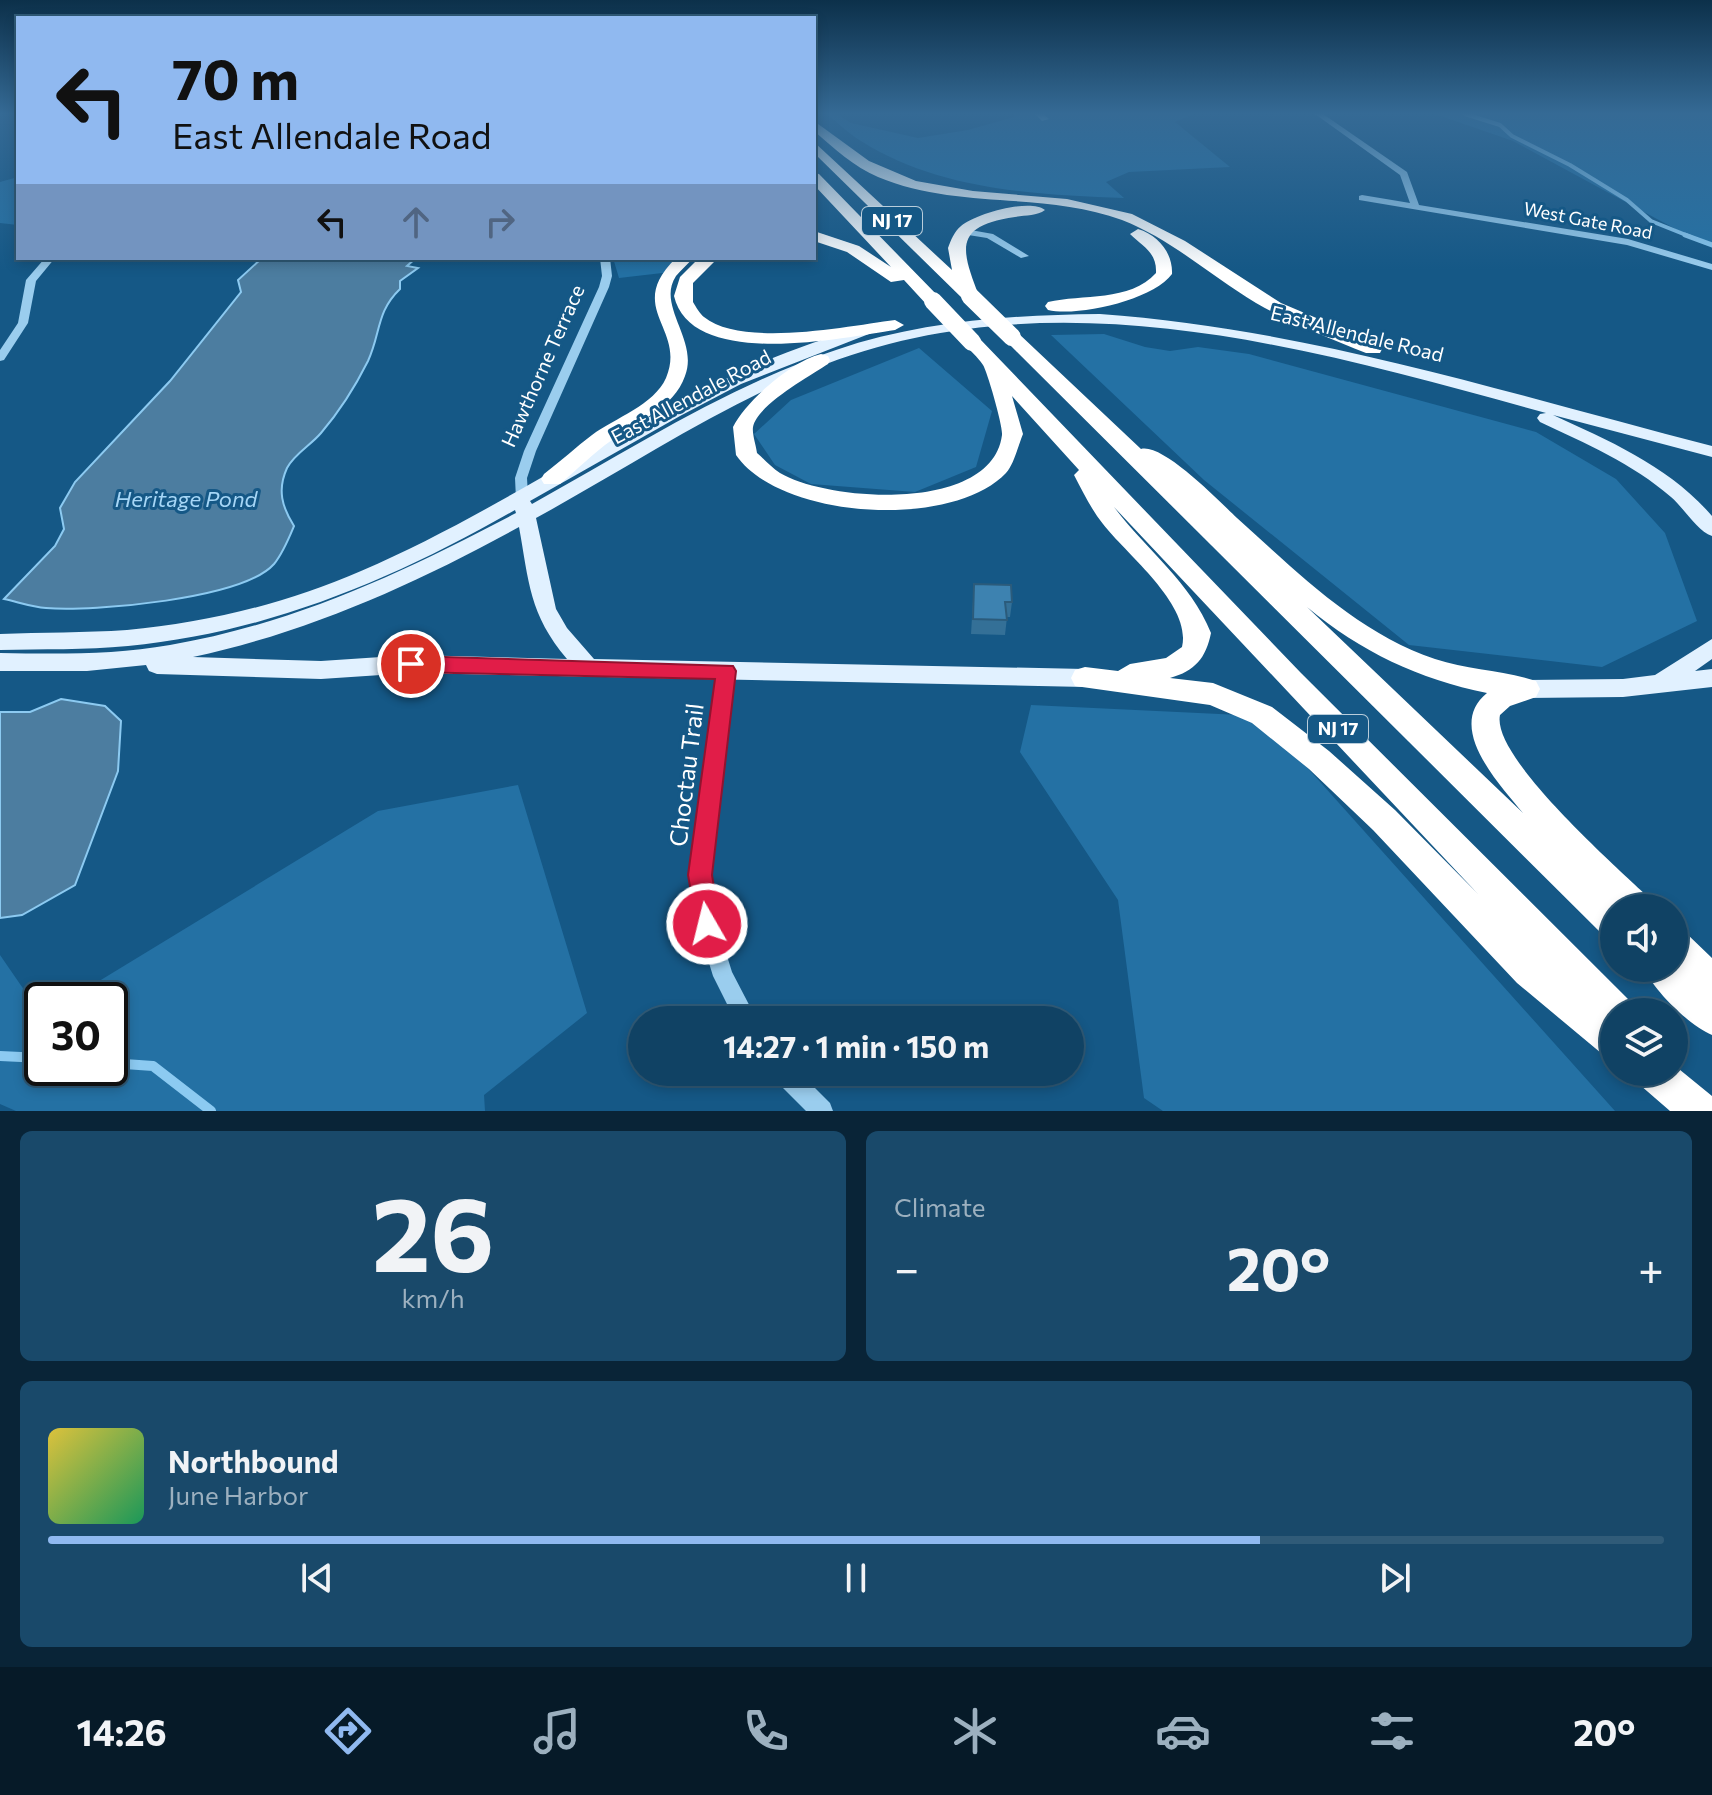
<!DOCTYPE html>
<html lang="en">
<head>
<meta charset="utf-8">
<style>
	:root { --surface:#104264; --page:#19496a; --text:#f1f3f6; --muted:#9cb0bf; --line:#305b78; --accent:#90b9f0 }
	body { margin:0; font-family:Commissioner,sans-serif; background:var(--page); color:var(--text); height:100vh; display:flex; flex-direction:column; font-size:30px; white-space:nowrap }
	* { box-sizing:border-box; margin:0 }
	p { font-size:26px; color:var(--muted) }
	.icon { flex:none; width:44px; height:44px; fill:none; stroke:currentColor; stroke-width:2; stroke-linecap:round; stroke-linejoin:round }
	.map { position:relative; height:1111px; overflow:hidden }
	.sheet { display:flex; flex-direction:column; gap:20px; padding:20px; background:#092437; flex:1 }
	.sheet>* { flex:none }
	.banner { position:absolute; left:16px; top:16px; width:800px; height:244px; border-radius:0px; box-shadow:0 4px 12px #0003,0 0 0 2px var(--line); background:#90b9f0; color:#111; overflow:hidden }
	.fabs { position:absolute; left:1600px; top:894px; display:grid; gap:16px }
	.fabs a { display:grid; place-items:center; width:88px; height:88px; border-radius:50%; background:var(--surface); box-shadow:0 4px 12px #0003,0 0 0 2px var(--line); font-size:40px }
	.speed { position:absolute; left:24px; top:982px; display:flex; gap:16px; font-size:40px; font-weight:700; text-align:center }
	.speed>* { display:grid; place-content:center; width:104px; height:104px; border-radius:50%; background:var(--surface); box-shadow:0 4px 12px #0003,0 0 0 2px var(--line); line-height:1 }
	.speed .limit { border:4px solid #111; border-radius:12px; background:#fff; color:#111 }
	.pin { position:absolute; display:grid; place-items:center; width:68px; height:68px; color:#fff; margin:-34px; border:4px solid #fff; border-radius:50%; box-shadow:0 2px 8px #0007 }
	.me { position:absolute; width:88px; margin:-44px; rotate:352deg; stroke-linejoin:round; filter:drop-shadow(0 0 6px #0008) }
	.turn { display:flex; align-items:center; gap:28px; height:168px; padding:0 24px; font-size:36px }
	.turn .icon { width:104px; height:104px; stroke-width:2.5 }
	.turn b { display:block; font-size:56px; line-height:68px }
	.lanes { display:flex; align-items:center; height:76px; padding:0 24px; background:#0003; justify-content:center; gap:40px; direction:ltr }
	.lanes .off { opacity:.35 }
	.big { font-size:60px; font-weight:700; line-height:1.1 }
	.sheet .tile { flex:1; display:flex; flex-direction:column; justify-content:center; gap:12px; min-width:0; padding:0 28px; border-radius:12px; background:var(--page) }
	.sheet .dial { align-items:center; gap:0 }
	.dial b { font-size:104px; line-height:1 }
	.song { display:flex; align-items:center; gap:24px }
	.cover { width:96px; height:96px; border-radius:12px; background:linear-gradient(135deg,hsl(50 70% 55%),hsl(150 70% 35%)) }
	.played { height:8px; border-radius:4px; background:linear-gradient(90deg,var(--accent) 75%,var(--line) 75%) }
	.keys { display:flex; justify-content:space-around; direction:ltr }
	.heat { display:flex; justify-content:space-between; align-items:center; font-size:44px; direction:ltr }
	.sheet .tiles { flex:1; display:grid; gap:20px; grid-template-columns:1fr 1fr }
	.tile:last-child { grid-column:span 2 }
	.trip { position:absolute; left:628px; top:1006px; width:456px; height:80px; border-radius:40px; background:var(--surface); box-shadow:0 4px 12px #0003,0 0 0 2px var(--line); font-weight:700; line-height:80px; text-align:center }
	.menu { display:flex; height:128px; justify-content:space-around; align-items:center; background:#061a28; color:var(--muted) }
	.menu .icon { width:56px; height:56px }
	.menu .on { color:var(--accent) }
	.menu b { font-size:36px; color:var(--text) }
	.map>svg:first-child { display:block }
	.green { fill:#2471a4 }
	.water { fill:#4c7da0; stroke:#8ccaf1; stroke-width:2 }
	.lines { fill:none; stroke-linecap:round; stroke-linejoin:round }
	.stream-far2 { stroke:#8ccaf1; stroke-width:4 }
	.stream-far1 { stroke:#8ccaf1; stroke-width:5 }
	.stream { stroke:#8ccaf1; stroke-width:10 }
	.minor { fill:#9acdee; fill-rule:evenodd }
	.major { fill:#e1f1ff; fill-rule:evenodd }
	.highway { fill:#fff; fill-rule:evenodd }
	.highway-bridge { stroke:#fff; stroke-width:18 }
	.wall { fill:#347097 }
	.building { fill:#3d82b0; stroke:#2b5b7b; stroke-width:2 }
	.route { fill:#e11d48; stroke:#92132f; stroke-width:2 }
	.labels { text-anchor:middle; stroke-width:6; stroke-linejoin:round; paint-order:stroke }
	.shield { fill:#155886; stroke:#b9cddb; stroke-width:2 }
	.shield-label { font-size:18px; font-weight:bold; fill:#fff }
	.far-street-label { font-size:18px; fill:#fff; stroke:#155886 }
	.street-label { font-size:20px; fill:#fff; stroke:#155886 }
	.water-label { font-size:22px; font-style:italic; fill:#a6d6f6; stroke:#155886 }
	.near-street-label { font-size:24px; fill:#fff; stroke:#155886 }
</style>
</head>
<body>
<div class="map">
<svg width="1712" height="1111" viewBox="0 0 1712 1111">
	<rect width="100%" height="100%" fill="#155886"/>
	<path class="green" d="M827,114H837L851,123L918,138L968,130L1014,117L1013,114H1194L1175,122L1230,167L1129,172L1106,182L1124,198C1036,195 938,190 861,141C849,134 838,123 827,114Z
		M1435,114H1712V246L1705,245L1513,141Z
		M18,177V225L0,223V182Z
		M613,258H695L671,272L619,278Z
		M1104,334L1145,347L1170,351L1198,347L1249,354L1536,432L1616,479L1665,533L1697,621L1602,667L1409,645L1204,480L1051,335Z
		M919,348L992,411L976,467L915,492L811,484L775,465L754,434L791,400Z
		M1031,705L1261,716L1615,1111H1163L1144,1098L1118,900L1020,752Z
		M518,785L587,1013L484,1095L485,1111H16L0,1104V955L42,1016V1068H110V1000H68L378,811Z"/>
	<path class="water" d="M262,258H416L407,266L418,268L400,281V289C376,312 381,333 368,361C356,385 339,412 321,433C311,445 294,454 287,468C277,490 282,507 294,526C289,538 283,553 274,564C243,599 93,612 46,608C32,607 18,602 4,599L55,546L64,529L60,508L75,482L170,381L241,292L238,280Z
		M61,699L105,706L121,721L118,771L75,885L22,915L0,918V712H30Z"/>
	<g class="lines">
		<path class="stream-far2" d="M1465,114L1500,125L1512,136L1570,165L1627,200L1651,221L1691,237"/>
		<path class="stream-far1" d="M1685,235L1712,245"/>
		<path class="stream" d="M0,1056L42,1058
			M110,1063L153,1066L211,1111"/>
		<path class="minor" d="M1035,114H1043L1049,119L1042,121Z
			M1315,114H1323L1407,172L1419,205L1628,239L1712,264V270L1627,245L1359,200V196L1362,195L1410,203L1400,175Z
			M965,229L993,234L1029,256L1021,258L987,238L962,234V230Z
			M45,258H55L36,281L28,323L4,360L0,361V350L18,323L26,280Z
			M600,258H610L612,276L609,287L536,451L527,478L528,496L521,500L516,499L515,478L524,451L599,287L602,276Z
			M726,665L732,667L734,671L709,875L717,924L732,972L757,1020H735L713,976L697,924L691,875L718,671L720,667Z
			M772,1072H799L830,1103L833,1111H806L775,1080Z"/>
		<path class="major" d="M1100,314C1310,329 1509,394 1712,446V457L1553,415C1610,441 1670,467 1712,516V536C1697,531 1684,508 1671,497C1633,464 1585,443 1540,422L1537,418L1540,414L1546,413C1310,348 1052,272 813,369C715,409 628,468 536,518L556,609L567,628L594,659L1085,669L1093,672L1096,678L1093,684L1085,687L411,673L321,679L157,674L149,671L146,665L87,671H0V653C57,654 114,655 170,645C294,624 406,571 516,513L515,510C395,579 267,633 128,646C85,650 42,649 0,650V634C42,632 85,633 127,630C207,623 287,603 361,571C532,498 683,374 866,327L874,332L741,384L680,416L530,501L532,504C631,449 728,386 836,350C921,321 1011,315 1100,314ZM519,527C529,582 529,614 567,659L411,655L321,661L193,657C309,632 415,584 519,527Z
			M1712,639V659L1695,671L1712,669V687L1623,697L1526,698L1518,695L1515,689L1518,683L1526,680L1623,679L1655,675Z"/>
		<path class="highway" d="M814,121L869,161L916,181L973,191L1067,199L1132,214L1185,241L1281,303L1380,345L1382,349L1380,353H1366C1329,338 1291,323 1256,303C1211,276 1171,239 1122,220C1043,191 956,210 878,177C854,167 834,148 814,131Z
			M814,142L952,270L948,248C951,240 954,232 961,226C975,214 1030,198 1045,210C1037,216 1025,215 1015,217C953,226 961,249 979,296L976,300H964L814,153Z
			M814,173L819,174L939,297L942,301L939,305H927L904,280L891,282L847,252L814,241V231L859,246L891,267L814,185Z
			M1138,229C1158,235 1173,253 1172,274C1153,300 1078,317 1048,310L1045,306L1048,302C1082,294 1130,302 1156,273C1157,252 1143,247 1130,234Z
			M676,258H693C688,264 681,270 676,276C656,306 699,340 685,376C674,408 637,422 612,440C593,453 577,470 560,484H544L541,479L544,474C561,461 576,447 592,435C615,418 654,405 666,378C687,328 624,309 676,258Z
			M699,258H718L693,283V302C696,307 700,314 704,317C742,348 849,326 895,320L904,325L895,330C842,338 691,370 674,296L680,277Z
			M1012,332L1018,333L1141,449C1163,443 1219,501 1237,518C1296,571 1357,633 1435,659C1468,670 1503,670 1536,681L1540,689L1536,697L1510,706L1500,715C1491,757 1616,866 1648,897L1653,908H1614V938L1602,934L1006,341L1003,337ZM1307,607C1361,652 1419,679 1487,693C1445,727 1499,784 1523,813Z
			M972,336L979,338L1301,673L1628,999L1633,1012H1614V1058L1601,1053L1517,983L1373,830L1309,769L1252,723L1210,705L1075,686L1071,678L1075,670L1085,667L1118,671L1130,664L1166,658L1182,647C1192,605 1127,555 1103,524C1091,509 1083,492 1074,475L1079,470L1012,396L1023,434C1018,446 1014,464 1006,473C952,530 780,519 736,455L733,427C746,401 792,361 821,354L828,356L830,360L828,364C810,376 757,405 753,427C752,434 756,445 757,453C764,459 772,468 780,473C829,502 992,513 1002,435C1003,426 987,371 983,365C978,357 969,350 963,342ZM1114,507L1478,894L1395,810L1329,751L1272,707L1213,683L1170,678C1195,671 1206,658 1211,633C1190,581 1147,551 1114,507Z
			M1674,928L1686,933L1712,958V1035C1690,1026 1653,990 1644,968H1674Z
			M1674,1065L1712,1096V1111H1670L1640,1085L1634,1072H1674Z"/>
		<path class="highway-bridge" d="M970,296L1012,337
			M933,301L972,342"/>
	</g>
	<path class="wall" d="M974,584L1012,602L1010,617H1007L1005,635L971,634Z"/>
	<path class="building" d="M974,584L1011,585L1012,602H1005L1007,620L973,619Z"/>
	<linearGradient id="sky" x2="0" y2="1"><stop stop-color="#0c304a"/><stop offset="0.42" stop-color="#356a95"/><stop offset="1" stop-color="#356a95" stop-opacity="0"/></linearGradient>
	<rect width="1712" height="270" fill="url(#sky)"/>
	<path class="route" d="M411,656L733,666L736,671L712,875L720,924L716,933L707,937L698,933L688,875L715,679L411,672L404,669L401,664L404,658Z"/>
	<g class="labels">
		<g class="shield">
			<rect x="862" y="207" width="60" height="28" rx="6"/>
			<rect x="1308" y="715" width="60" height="28" rx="6"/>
		</g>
		<g class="shield-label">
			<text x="892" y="227">NJ 17</text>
			<text x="1338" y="735">NJ 17</text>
		</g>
		<g class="far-street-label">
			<text transform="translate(1588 221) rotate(11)" y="6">West Gate Road</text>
		</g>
		<g class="street-label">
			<text transform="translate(1357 334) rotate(14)" y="7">East Allendale Road</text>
			<text transform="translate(543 366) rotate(-66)" y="7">Hawthorne Terrace</text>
			<text transform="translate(691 397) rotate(-28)" y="7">East Allendale Road</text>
		</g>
		<g class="water-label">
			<text x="186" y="507">Heritage Pond</text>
		</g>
		<g class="near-street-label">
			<text transform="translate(687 775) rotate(-83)" y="8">Choctau Trail</text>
		</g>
	</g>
</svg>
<div class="fabs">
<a><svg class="icon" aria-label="sound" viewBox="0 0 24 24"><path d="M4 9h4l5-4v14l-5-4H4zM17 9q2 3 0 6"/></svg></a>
<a><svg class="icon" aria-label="layers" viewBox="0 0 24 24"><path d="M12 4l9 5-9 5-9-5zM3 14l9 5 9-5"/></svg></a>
</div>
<div class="speed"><div class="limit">30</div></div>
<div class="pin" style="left:411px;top:664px;background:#d93025"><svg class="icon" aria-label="arrive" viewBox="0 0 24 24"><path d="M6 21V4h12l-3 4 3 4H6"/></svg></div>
<svg class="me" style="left:707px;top:924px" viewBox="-20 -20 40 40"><circle r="17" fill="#e11d48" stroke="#fff" stroke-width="3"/><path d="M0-11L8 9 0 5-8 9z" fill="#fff"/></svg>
<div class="trip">14:27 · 1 min · 150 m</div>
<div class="banner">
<div class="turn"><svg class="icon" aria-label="left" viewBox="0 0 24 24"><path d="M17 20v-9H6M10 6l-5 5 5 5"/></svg><div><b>70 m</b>East Allendale Road</div></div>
<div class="lanes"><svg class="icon" aria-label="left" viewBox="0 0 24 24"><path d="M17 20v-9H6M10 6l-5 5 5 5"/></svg><svg class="icon off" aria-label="ahead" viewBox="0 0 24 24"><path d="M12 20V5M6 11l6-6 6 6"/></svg><svg class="icon off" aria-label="right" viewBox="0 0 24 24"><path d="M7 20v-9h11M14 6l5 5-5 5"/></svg></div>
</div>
</div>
<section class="sheet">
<div class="tiles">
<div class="tile dial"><b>26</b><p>km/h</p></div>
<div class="tile"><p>Climate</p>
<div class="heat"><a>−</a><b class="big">20°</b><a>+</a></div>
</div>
<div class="tile">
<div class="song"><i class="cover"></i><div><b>Northbound</b><p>June Harbor</p></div></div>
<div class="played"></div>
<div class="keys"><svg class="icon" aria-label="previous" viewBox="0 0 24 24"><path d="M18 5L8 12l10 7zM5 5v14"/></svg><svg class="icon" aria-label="pause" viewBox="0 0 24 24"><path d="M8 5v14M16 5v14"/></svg><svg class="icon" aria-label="next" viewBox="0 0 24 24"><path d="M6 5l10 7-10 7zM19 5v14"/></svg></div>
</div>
</div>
</section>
<nav class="menu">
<b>14:26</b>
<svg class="icon on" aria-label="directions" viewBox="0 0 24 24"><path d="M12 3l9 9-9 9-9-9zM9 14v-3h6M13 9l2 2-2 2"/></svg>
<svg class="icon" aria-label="music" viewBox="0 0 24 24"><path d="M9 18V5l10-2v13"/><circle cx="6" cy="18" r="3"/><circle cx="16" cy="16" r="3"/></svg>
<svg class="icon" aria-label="phone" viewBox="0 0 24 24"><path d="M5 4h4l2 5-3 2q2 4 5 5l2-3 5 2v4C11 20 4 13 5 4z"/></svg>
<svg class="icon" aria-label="climate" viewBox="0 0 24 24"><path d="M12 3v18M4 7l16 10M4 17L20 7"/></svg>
<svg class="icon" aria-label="car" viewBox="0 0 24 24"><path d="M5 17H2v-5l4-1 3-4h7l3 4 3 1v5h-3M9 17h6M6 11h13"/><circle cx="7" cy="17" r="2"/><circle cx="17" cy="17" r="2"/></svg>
<svg class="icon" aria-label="filters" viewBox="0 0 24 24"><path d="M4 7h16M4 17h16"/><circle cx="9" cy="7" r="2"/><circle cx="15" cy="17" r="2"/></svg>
<b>20°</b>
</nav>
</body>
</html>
